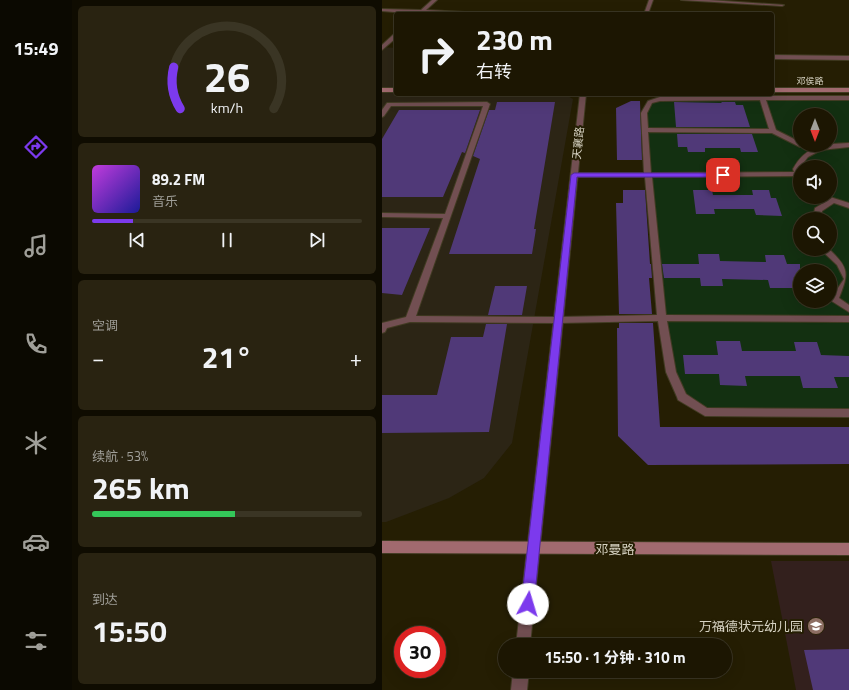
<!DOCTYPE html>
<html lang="zh">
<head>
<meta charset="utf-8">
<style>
	:root { --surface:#1c1602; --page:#292311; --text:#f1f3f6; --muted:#a09f99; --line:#3a3524; --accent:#7c3aed }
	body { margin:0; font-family:"Titillium Web","Noto Sans SC",sans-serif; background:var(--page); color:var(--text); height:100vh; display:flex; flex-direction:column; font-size:15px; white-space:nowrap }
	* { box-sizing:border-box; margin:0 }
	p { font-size:13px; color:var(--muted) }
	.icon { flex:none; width:22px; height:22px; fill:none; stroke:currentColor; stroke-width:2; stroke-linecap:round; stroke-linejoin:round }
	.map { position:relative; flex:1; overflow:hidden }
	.sheet { display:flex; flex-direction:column; gap:6px; padding:6px; background:#0f0c01; width:310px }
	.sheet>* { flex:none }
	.hud { position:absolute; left:12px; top:12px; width:380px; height:84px; border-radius:4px; box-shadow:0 4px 16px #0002,0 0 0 1px var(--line); background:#1c1602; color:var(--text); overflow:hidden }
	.needle { width:26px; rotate:180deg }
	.buttons { position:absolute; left:411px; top:108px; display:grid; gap:8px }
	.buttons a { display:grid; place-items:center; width:44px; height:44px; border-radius:50%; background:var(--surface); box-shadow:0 4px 16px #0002,0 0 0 1px var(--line); font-size:20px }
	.speed { position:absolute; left:12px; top:626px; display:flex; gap:8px; font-size:20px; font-weight:700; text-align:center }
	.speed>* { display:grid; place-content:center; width:52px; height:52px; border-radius:50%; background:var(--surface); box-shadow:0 4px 16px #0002,0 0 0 1px var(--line); line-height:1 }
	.speed .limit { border:6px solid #d22; background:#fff; color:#111 }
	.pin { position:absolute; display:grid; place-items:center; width:34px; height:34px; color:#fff; margin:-17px; border-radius:8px; box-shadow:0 2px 6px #0006 }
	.me { position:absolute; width:44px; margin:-22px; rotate:6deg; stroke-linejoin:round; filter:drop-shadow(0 0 3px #0008) }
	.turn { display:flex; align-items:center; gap:14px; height:84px; padding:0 16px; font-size:18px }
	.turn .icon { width:52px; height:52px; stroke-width:2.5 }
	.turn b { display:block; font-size:28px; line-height:34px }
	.big { font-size:30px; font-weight:700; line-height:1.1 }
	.sheet .widget { flex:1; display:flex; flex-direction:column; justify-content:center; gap:6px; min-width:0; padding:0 14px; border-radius:6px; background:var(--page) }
	.sheet .dial { align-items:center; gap:0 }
	.dial svg { height:104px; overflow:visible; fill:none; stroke:var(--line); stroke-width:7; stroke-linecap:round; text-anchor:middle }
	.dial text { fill:var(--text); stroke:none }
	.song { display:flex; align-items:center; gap:12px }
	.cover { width:48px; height:48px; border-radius:6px; background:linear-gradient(135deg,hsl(290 70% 55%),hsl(240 70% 35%)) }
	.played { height:4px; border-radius:2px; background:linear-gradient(90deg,var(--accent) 15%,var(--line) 15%) }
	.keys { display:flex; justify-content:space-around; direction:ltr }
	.heat { display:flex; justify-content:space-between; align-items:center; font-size:22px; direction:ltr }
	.charge { height:6px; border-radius:3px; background:linear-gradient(90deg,#34c759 53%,var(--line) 0) }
	.trip { position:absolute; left:116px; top:638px; width:234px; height:40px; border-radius:20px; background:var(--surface); box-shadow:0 4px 16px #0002,0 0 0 1px var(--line); font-weight:700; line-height:40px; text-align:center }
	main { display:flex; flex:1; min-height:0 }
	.tabs { display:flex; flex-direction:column; width:72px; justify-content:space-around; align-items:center; background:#0b0901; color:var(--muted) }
	.tabs .icon { width:28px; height:28px }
	.tabs .on { color:var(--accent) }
	.tabs b { font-size:18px; color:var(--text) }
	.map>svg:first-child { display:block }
	.industrial { fill:#2c2515 }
	.education { fill:#33201d }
	.green { fill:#133011; fill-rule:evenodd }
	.building { fill:#503978 }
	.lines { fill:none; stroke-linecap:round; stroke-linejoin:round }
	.lane-casing { stroke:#413b22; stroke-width:2 }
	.street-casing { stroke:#413b22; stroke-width:2 }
	.secondary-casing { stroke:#413b22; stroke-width:2 }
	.lane { fill:#724f52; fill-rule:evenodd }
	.street { fill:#724f52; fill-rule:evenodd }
	.secondary { fill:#a16a6f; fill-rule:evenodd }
	.route { fill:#7c3aed; stroke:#51269a }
	.labels { text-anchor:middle; stroke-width:4; stroke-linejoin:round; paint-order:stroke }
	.far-street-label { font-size:9px; fill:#d6d2c2; stroke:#251e03 }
	.street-label { font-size:11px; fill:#d6d2c2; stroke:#251e03 }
	.near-street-label { font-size:13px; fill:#d6d2c2; stroke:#251e03 }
	.near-poi-label { font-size:13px; fill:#d6d2c2; stroke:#251e03; text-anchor:end }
</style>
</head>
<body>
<main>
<nav class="tabs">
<b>15:49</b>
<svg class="icon on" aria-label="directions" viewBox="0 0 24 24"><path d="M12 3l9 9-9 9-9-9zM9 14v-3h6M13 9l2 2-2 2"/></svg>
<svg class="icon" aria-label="music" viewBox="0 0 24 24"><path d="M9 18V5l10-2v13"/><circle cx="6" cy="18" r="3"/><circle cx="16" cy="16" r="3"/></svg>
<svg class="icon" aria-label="phone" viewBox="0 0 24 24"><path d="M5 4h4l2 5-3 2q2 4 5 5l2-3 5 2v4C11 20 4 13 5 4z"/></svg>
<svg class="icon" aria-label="climate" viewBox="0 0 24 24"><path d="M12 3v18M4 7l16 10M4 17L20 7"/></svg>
<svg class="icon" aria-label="car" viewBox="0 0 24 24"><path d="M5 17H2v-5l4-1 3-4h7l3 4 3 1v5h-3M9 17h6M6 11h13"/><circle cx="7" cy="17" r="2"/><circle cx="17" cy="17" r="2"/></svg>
<svg class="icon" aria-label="filters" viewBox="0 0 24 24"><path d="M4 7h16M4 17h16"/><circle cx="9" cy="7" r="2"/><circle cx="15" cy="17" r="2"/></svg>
</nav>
<section class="sheet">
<div class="widget dial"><svg viewBox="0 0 100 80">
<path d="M14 69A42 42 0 1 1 86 69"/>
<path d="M14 69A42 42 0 0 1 9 37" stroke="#7c3aed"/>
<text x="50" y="56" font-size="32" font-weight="700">26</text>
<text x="50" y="72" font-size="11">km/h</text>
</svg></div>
<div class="widget">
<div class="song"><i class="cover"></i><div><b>89.2 FM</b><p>音乐</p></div></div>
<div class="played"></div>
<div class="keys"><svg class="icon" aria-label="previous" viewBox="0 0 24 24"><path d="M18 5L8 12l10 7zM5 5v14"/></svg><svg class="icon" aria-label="pause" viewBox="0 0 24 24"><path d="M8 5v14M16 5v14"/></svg><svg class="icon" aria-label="next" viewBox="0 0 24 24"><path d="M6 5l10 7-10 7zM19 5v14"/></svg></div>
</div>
<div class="widget"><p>空调</p>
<div class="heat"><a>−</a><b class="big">21°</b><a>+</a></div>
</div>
<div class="widget"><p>续航 · 53%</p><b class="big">265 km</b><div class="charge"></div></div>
<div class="widget"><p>到达</p><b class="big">15:50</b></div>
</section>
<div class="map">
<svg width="467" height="690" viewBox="0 0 467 690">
	<rect width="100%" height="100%" fill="#251e03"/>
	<path class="industrial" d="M0,47L14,48V90H0Z
		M0,93L182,94L191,99L130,443L102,478L67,498L4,522H0Z"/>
	<path class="education" d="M389,561H467V690H414Z"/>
	<path class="green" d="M467,98V413L323,412L300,397L289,372L262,113L268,102L278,99ZM418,115H448V145H418ZM418,167H448V197H418ZM418,219H448V249H418ZM418,271H448V301H418Z"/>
	<path class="building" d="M249,101H258L260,160H235L234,108Z
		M115,102H173L152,229H154L150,254H67L98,159L91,156L107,110H113Z
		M292,102L340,103L339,102H353L354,105H361L368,127H294Z
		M17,110H98L83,153L80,152L61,197H0V139Z
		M295,134H370L376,152H359L358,148H323V152H306L305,147H296Z
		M241,190H263L268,264H269L270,278H267L270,314H237L234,203H241Z
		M311,190H330L331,195H371L370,190H387L389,198H394L400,216L374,215L372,209H332L333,214H314Z
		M0,228H48L20,295L0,293Z
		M316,254H337L338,261L384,262L383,255H402L405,264H418V288H388L386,280L340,279L341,286H319L318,278H282L280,264H317Z
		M113,286H145L140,315H106Z
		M237,323H271L278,427H467V464L266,465L236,436L235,328H237Z
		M104,324H125L107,432L0,433V395H55L69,337H101Z
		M334,341H358L360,351H414L412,342H435L439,355L467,356V377H452L456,388H421L418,376H363L365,386L338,385L337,374H303L301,355H336Z
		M467,649V690H431L422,650Z"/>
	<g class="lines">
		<g class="lane-casing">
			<path id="lane" d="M380,96H467V100H384L394,130L418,142V145H421L418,147L390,133L266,132L269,173L412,172L411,169C424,145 442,144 467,143V147L439,150L426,157L418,167V180H415L414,176L270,177L284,315L467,316V322L285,321L294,372L304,394L325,408L467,409V417L323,416L296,400L295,397L284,372L276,321L176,323L28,322L5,328L3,332L0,333V323L24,317L61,218L0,217V213L63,214L101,106H9L2,116L0,117V110L5,103L105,102L108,104L34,316L176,317L275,315L263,177H189V173H262L259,113L266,101L278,97ZM378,100L387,129L266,128L265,113L270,103L278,101Z
				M438,197H448L467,203V208L452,203L440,211L439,219H431L433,208L445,201Z
				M438,249H447C467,268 467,273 457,298L467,305V312L448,300L462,279L455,265Z"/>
		</g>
		<g class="street-casing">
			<path id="street" d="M50,0H55L44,10L102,13L104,14H37L0,11V9L39,10Z
				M267,0H271L266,14H262Z
				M299,0H327L402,5L400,6Z
				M12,34H14V38L0,50V45Z
				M390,55L467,56V60L390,59Z
				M198,94H204L148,645H134Z
				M131,671H147L145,690H129Z"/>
		</g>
		<g class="secondary-casing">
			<path id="secondary" d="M0,88H14V92H0Z
				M390,88H467V92H390Z
				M0,541L467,543V555L0,553Z"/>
		</g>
		<use href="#lane" class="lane"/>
		<use href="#street" class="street"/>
		<use href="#secondary" class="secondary"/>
	</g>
	<path class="route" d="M192,173H341L345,175L341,177H195L152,604L150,608L146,610L141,608L139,604L189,175Z"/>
	<defs>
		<g id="school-disc" transform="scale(0.9)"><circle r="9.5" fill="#8d6e63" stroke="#251e03"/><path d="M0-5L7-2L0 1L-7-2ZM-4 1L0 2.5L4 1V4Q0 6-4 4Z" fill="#fff"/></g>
	</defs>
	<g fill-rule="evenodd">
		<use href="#school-disc" x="434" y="626"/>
	</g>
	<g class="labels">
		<g class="far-street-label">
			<text x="428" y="84">邓侯路</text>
		</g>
		<g class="street-label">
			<text transform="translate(196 143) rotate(-84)" y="4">天襄路</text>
		</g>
		<g class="near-street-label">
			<text x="233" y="554">邓曼路</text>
		</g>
		<g class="near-poi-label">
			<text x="421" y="631">万福德状元幼儿园</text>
		</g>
	</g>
</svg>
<div class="buttons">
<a><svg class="needle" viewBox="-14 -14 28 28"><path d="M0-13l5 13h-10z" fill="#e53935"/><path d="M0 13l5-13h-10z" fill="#a09f99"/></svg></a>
<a><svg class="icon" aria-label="sound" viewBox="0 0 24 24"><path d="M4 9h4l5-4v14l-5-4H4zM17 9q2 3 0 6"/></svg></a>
<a><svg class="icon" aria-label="search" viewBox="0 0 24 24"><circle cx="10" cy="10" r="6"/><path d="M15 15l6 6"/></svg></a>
<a><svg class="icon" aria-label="layers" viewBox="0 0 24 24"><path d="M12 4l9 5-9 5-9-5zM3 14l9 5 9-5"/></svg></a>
</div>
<div class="speed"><div class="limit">30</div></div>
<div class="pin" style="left:341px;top:175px;background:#d93025"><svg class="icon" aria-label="arrive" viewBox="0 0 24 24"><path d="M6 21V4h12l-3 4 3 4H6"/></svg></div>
<svg class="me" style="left:146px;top:604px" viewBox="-20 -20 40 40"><circle r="19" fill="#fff"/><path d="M0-13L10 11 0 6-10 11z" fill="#7c3aed"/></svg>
<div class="trip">15:50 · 1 分钟 · 310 m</div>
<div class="hud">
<div class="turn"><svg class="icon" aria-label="right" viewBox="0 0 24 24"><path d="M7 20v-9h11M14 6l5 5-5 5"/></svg><div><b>230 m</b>右转</div></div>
</div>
</div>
</main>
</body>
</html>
